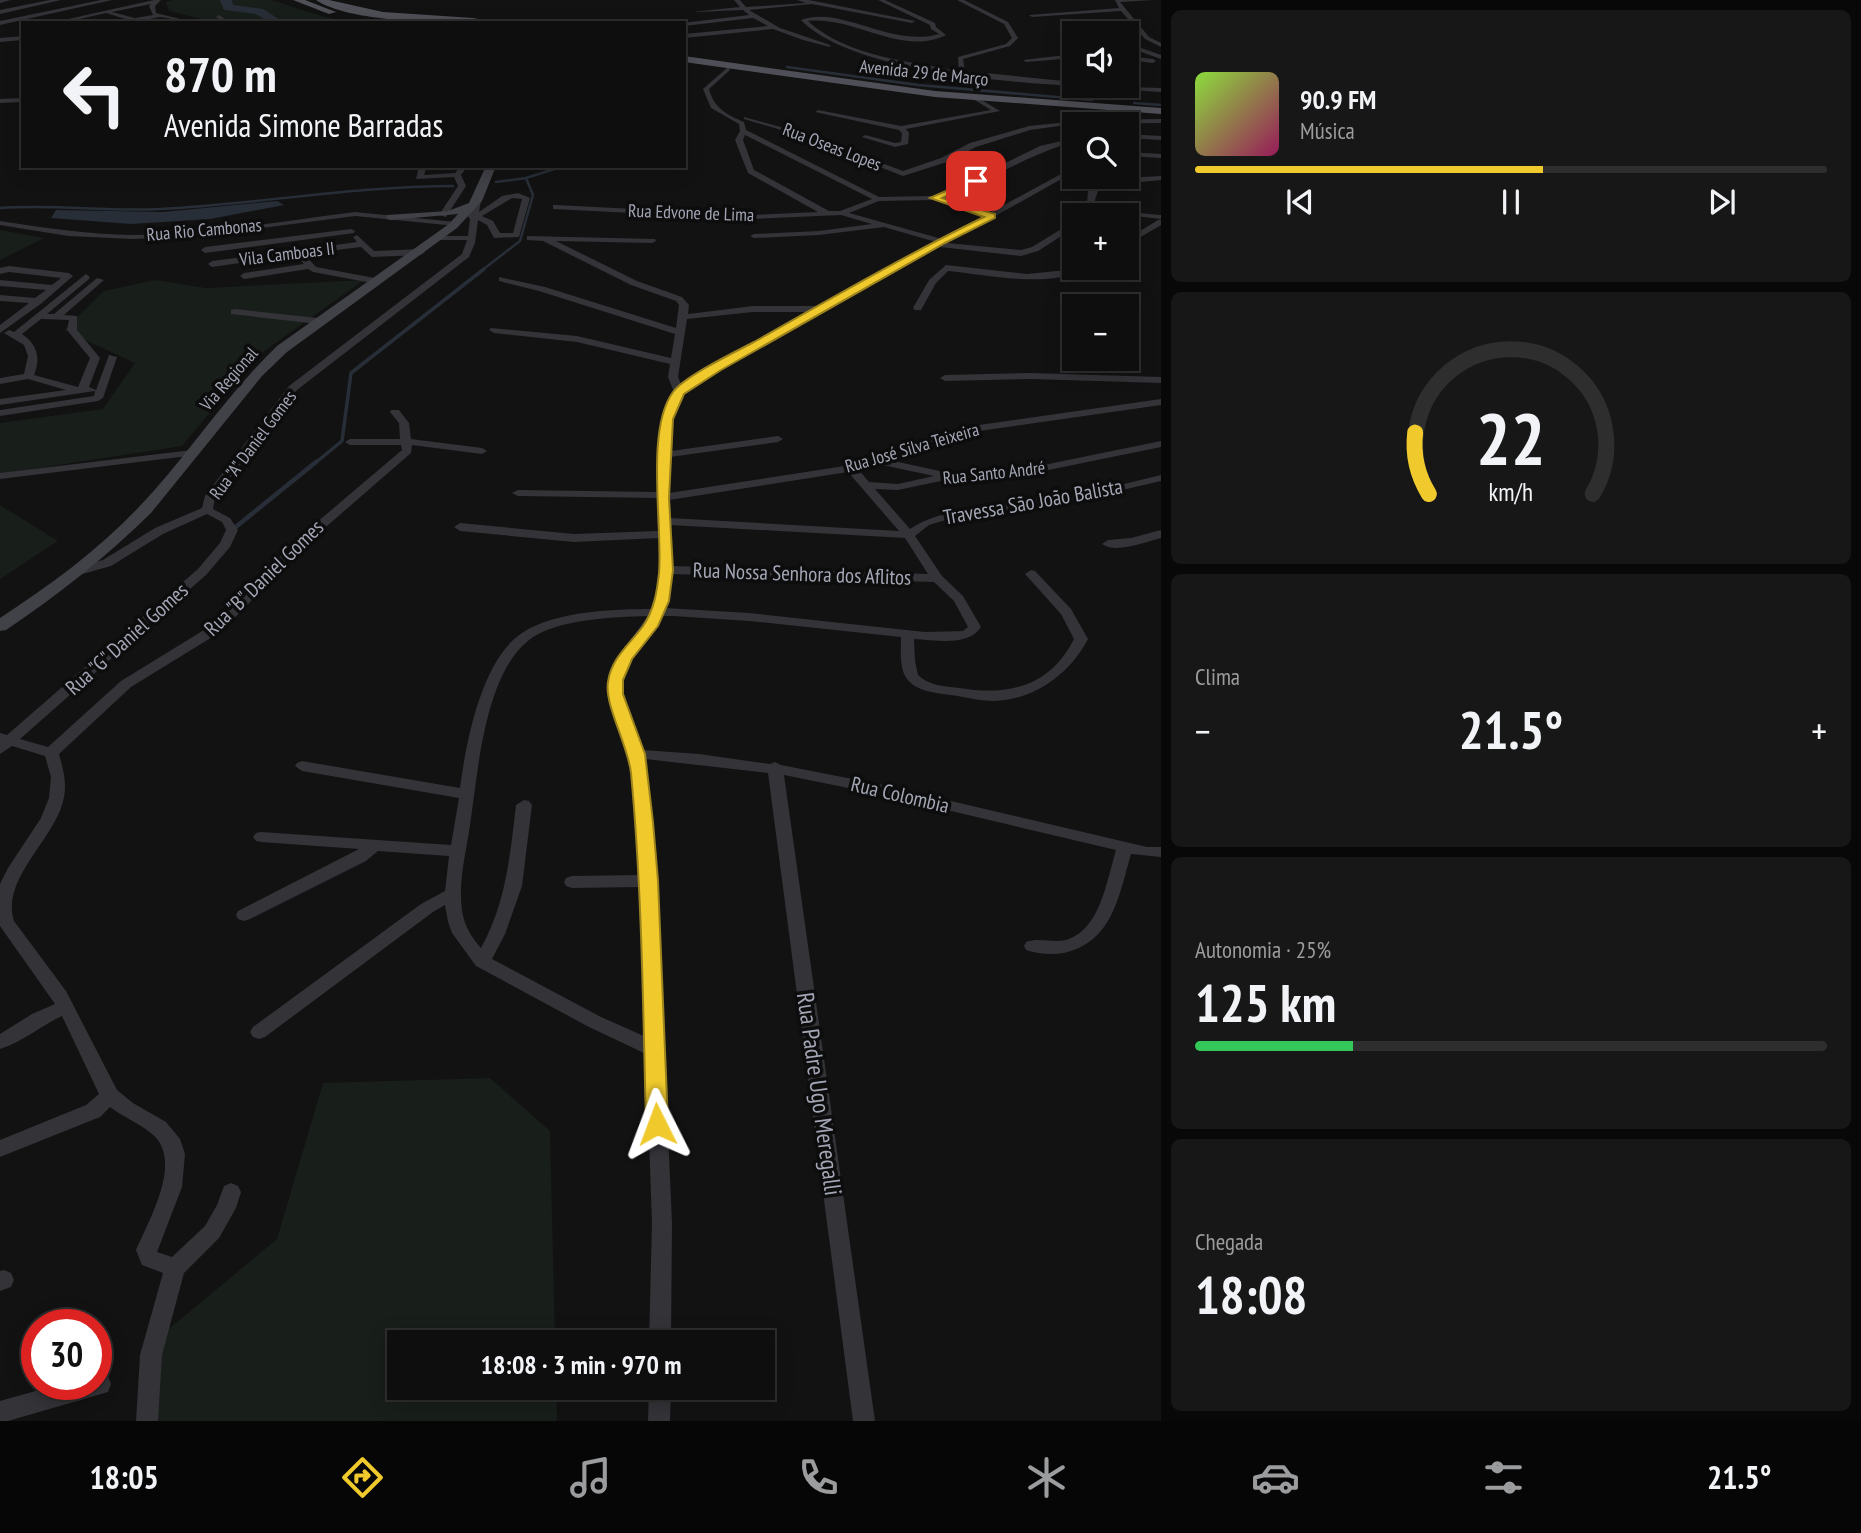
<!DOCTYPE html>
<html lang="pt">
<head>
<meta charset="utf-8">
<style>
	:root { --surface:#0e0e0e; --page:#171717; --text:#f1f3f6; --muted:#9b9c9e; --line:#2e2e2e; --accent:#f0ca2d }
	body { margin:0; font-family:"PT Sans Narrow",sans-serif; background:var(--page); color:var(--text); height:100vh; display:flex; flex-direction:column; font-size:26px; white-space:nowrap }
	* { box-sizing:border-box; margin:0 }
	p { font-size:23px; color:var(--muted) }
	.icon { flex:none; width:38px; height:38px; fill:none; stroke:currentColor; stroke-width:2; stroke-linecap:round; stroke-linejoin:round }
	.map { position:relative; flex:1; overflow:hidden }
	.side { display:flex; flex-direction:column; gap:10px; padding:10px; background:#080808; width:700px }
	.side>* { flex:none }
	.top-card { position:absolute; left:21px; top:21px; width:665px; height:147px; border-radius:0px; box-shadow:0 4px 18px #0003,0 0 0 2px var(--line); background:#0e0e0e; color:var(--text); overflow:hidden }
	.controls { position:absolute; left:1062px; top:21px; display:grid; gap:14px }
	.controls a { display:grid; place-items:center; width:77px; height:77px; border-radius:0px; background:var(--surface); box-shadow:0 4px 18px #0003,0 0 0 2px var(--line); font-size:35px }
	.speed { position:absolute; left:21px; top:1309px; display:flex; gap:14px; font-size:35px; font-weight:700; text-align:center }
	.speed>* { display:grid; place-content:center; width:91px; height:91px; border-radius:50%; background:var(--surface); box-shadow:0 4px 18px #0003,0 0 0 2px var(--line); line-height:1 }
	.speed .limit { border:10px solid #d22; background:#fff; color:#111 }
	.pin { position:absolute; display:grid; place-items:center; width:60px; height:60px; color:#fff; margin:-30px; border-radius:14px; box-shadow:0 4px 10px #0006 }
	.me { position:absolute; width:77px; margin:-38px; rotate:357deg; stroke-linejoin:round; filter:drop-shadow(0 0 5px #0008) }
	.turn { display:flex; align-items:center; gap:24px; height:147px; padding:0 28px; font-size:32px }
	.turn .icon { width:91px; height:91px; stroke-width:2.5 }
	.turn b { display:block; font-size:49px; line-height:60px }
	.big { font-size:52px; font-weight:700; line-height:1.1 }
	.side .widget { flex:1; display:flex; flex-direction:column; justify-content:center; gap:10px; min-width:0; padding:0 24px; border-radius:10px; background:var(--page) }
	.side .dial { align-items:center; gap:0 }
	.dial svg { height:182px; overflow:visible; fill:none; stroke:var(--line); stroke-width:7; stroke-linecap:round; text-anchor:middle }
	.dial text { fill:var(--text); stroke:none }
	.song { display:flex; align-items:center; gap:21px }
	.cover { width:84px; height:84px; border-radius:10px; background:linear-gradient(135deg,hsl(90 70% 55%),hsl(330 70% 35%)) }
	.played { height:7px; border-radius:4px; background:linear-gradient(90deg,var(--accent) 55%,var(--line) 55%) }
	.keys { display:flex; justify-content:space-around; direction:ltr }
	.heat { display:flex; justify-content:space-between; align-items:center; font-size:38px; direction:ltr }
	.charge { height:10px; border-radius:5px; background:linear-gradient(90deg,#34c759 25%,var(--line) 0) }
	.trip { position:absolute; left:387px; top:1330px; width:388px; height:70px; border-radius:0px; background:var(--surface); box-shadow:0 4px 18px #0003,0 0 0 2px var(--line); font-weight:700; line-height:70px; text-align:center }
	.dock { display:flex; height:112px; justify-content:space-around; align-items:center; background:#060606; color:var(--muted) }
	.dock .icon { width:49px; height:49px }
	.dock .current { color:var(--accent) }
	.dock b { font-size:32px; color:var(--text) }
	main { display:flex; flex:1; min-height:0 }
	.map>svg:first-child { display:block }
	.green { fill:#181e1a }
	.water { fill:#282e37 }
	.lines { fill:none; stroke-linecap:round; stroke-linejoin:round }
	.stream-far2 { stroke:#282e37; stroke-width:2.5 }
	.stream-far1 { stroke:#282e37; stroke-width:3.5 }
	.stream { stroke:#282e37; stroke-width:4.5 }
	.river { fill:#282e37; fill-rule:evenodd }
	.minor { fill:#333338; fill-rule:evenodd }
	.tertiary { fill:#333338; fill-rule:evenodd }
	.secondary { fill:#414248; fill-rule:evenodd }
	.primary { fill:#4f5057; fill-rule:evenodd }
	.route { fill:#f0ca2d; stroke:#9c831d; stroke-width:2 }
	.labels { text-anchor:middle; stroke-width:7; stroke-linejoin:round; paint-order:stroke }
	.far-street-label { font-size:18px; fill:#a3a6b4; stroke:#0d0d0e }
	.street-label { font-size:21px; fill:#a3a6b4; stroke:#0d0d0e }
	.near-street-label { font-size:24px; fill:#a3a6b4; stroke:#0d0d0e }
</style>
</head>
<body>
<main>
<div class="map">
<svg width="1161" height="1421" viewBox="0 0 1161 1421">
	<rect width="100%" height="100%" fill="#121213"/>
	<path class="green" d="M173,0H271L325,17L358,23H218L169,11L166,2Z
		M0,230L44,238L0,260Z
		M155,280L206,288L364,280L256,357L182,446L0,474V423L103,409L135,363L64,330L104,291Z
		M0,505L58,541L0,579Z
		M490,1078L550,1131L555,1342H399V1388H556L557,1421H141L147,1347L277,1239L323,1083Z"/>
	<path class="water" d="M277,201L284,205L210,219L131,224L51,218L56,210L163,212Z"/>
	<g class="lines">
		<path class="stream-far2" d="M787,67L918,85L1092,100
			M1134,103L1161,105
			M496,182L526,178L564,166
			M0,208C54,204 107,212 160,209C258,204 355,186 453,186
			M481,271L520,241L533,195L526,178"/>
		<path class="stream-far1" d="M314,464L342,441L351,373L484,269"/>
		<path class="stream" d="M232,530L316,462"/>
		<path class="river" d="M220,0H232L233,5L263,9L285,23H270L256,14L224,10Z"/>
		<path class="minor" d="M0,0H11L0,3Z
			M50,0H61L0,14V10Z
			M101,0H112L0,25V21Z
			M154,0H161L155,6L156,13L196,23L160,17L135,22L106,13L62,23H50ZM151,4L149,6L153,15L135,18L112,12Z
			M734,0H740L746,7L806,3L797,0H809L915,21L912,23L812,4L749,10L780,28L830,45V47L803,40L773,29L684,38V34L768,26L753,18L684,26L682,23L749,15L743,10L692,12L740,7Z
			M878,0H885L935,23L936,27L946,35C901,57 855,16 808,21C847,57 909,61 959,71L958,57L1006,44L1012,38L1004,24L957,0H964L1008,22L1018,38L1010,46L963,59L965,71L1074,82L1075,86C1005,82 850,71 801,20C841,5 891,48 939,34L931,29L930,25Z
			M1115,0H1153L1120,2L1149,37L1161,43V47L1145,39L1121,11L1032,17L1029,15L1119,8Z
			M219,15L231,23H224L216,17Z
			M23,36V40L0,42V38Z
			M1127,43L1161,55V59L1127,47Z
			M1074,54V58L1026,62L1023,60Z
			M1127,56L1153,59L1156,61L1153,63L1127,60Z
			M728,67L730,70L709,89C714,108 727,115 744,122L746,130L879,197L933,196L955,188L1040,146L1074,138V142C1027,154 988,183 942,198L989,213L1074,167V172L947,243L1021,250L1032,247L1071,223H1074V228L1038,251L1021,256L940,247L720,369L683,394L672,419L671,451L778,436L783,439L778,442L670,457L669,493L851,465L874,459L924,438L972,426L1161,399V405L972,432L932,442L889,460L949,473L1019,470L1161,441V447L1019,476L950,479L898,490L875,489L910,529C944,504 1038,501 1082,493C1109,488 1135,481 1161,475V481L1083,499L949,519L929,525L915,536L942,576L963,596L981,627C968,647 935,640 914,639L915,661L918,675C930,686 944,686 959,688C1008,696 1050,687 1074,639L1061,614L1025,574L1031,570L1035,571L1071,609L1088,639C1070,674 1034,700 994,701C980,701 965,697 951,695C937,693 917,692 907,679C899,668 901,651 901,637L749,621L673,616H661C654,631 642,642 632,656C612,686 632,720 643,750L699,754L770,764L775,762L781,765L883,785L1147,847H1161V857L1131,854C1119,895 1113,942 1064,953C1052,955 1038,954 1026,950L1024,946L1026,942C1040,937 1055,944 1069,939C1101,927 1107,879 1116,850L883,795L784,775L875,1421H853L768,773L645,759L657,881L672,1223L671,1342H649L652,1223L646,1054L589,1027L476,966L452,933L448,922L445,905L433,912L265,1037L259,1039L253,1037L250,1032L253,1027L421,904L445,891L449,856L378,851L366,861L250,919L244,921L238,919L236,915L238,911L359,849L261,842L256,841L253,837L256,833L261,832L451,845L459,798L302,771L295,766L297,763L302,761L460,788C466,743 481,660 522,633C555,611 614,609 652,609C663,588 660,560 659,538L574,542L460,531L454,527L460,523L574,534L658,531L657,498L518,496L512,493L518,490L658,492L662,419L674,392L668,377L670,364L577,342L494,333L489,330L491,328L577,336L671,358L675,334L539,291L499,281V277L545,287L676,328L679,305L676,301L631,285L543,241L527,240V236L655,239L656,241L652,243L556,241L637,281L682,297L689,305L688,314L753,306H820L936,242L884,227L819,235L754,238L750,236L754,234L819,231L872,224L841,215L752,219L553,209V205H556L752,215L818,212L748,173L735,140L740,131L739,124L711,108L703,89ZM745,135L872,199L840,211H829L754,170L743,140ZM933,200L984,216L942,239L849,213L879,201ZM753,312H810L714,365L682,386L678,377L687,319ZM878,464L934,476L898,484L869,482L858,469ZM848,472L899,531L670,518L669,500ZM670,525L905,538L928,574L672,566ZM672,574L934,582L954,601L968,627L963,631L925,632L749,613L665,608L668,602ZM648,616L617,658L609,680V694L630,754L640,875L572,876L566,878L564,882L566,886L572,888L641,887L646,1037L601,1017L492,959L505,934L522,886L532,805L529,801L524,800L516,805C510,856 506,903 481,948C471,937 464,925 462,910C458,882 466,853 470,825C478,773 484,675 529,640C556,619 614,617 648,616Z
			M1096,86L1161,88V92L1099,88Z
			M975,96L1000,111L906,129L909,133L908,144L895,147L862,137L865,135L895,143L901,142L902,133L899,130L815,112L818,110L901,126L991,110L973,99Z
			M744,117L799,132L903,171L941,158L970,143L1029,126L1088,120L1161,119V123L1074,124L1030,130L976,147L947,162L903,176L795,134L744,119Z
			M1127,134L1161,136V140L1127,138Z
			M1127,152L1161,154V158L1127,156Z
			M419,166H427L424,175L455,173L461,166H468L461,175L466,186L446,217L439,215L458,186L454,177L416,179Z
			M1161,176V180L1119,184L1098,191L1092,209L1161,215V219L1127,215H1080L1087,204L1088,191C1106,176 1139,178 1161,176Z
			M518,193L530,198L519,237L494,238L487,225L478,220L475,243L469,257L297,390L215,498L213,509L230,518L238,530L230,547L206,575L20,739L48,747L121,681L212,625L296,540L402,450L401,445H350L345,442L350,439H400L399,423L390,412L391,410H399L409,423L411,439L482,448L487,451L482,454L412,445L411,453L304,546L222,631L131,687L59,754C63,769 67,782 64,797C57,838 0,878 14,921L66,991L117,1090L133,1103L166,1122L180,1139L185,1154L182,1187L157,1252L172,1257L205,1226L217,1205L224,1186L231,1183L238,1186L241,1192L236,1208L219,1238L184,1273L162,1355L158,1421H136L140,1355L163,1273L142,1265L136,1250C149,1220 184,1160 152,1134C139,1123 123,1117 110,1107L100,1117L0,1157V1140L86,1105L99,1094L62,1016C40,1026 23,1042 0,1049V1034L32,1014L55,1004L0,926V884L8,868L41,818L49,798L51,777L45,756L12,746L0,754V733L7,735L198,569L220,543L226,530L222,522L207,514L163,534L111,566L79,575L75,574L73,571L75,568L103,560L155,528L202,508L205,496L289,386L462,254L467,240H440L436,238L437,236H468L470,219L468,217L474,199L481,201L479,212L502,196ZM512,198L522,199L513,233H500L493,221L482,216Z
			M355,212L456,222L460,224L456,226L355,216L200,236L133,239L68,236L0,225V221C44,228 88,234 132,235C207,235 281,221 355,212Z
			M1158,220H1161V225L1127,245V239Z
			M351,229L355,231L354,233L205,253L201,250L205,247Z
			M357,235L374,251L421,249L425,252L421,255L372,257L361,247L304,254L316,267L380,279L381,281L377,284L313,272L308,269L244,279L240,276L244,273L304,264L296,255L212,267L208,264L212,261L292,251L289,247L293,245L300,250L357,242L353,237Z
			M946,265L1027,274L1087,268C1051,289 988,275 948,271L936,283L921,310H915L913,308L929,280Z
			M9,266L69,273L73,276L42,303L0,333V325L29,303L0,301V295L35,298L46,290L0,286V280L52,285L61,278L9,272L0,274V268Z
			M86,274L90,277L89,279L47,314H54L97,278L104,280L64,315L77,316V330L100,358L89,387L96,390L109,355L117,357L103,398L98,401L0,416V410L94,396L95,391L0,405V399L66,390L28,379L0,384V378L24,374L28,356L24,345L4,333L9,330L14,332ZM41,319L69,320L67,330L90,358L78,387L34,375C41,358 37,344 22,334Z
			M234,309L318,318L323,321L318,324L231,314V310Z
			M1031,373L1161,377V383L1031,379L945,381L940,378L945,375Z
			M192,450L196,451V455L0,479V473Z
			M1161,530V538C1145,542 1116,554 1102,544L1108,540L1131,538Z
			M4,1270L11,1273L14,1280L11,1287L0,1291V1271Z
			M100,1373L108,1376L111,1384L108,1392L8,1421H0V1401L60,1384H96V1374Z
			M649,1388H671L670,1421H648Z"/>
		<path class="tertiary" d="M23,98V102L0,103V99Z"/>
		<path class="secondary" d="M380,19L392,21L393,23H377Z
			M486,166H496L482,201L457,228L287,352L262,376L151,513C106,557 58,595 6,630L0,631V618C49,586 97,551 138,508C187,457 225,396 277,346L449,224L458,214L391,220L387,219V215L448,211L469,203Z"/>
		<path class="primary" d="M293,0H305L336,12L329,14Z
			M316,0H329L383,12L473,18L498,23C454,23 352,24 316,0Z
			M684,56L935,91L1161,108V114L935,97L684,62Z"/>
	</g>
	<path class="route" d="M973,179L980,181L942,198L995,214V218L945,243L721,370L684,394L673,419L669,498L673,570L669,601L658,626L632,659L623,680V694L645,754L653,822L658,881L668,1124L665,1130L657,1133L649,1130L646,1124C643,1006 642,890 631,773C628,745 604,704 608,682C611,658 630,644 643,626C654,610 657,592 659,573C663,527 645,430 673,392C685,376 735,352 754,342C830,299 906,255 984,217L930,198Z"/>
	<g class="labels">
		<g class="far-street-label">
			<text transform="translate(924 73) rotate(6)" y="6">Avenida 29 de Março</text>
			<text transform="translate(832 147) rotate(21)" y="6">Rua Oseas Lopes</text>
			<text transform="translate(691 213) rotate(2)" y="6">Rua Edvone de Lima</text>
			<text transform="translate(204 230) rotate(-5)" y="6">Rua Rio Cambonas</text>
			<text transform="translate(287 254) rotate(-7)" y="6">Vila Camboas II</text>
			<text transform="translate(229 379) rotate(-49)" y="6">Via Regional</text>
			<text transform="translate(253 445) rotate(-53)" y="6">Rua "A" Daniel Gomes</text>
			<text transform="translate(912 448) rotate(-16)" y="6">Rua José Silva Teixeira</text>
			<text transform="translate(994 473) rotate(-6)" y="6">Rua Santo André</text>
		</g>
		<g class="street-label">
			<text transform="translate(1033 502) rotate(-10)" y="7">Travessa São João Balista</text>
			<text transform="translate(802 574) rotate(2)" y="7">Rua Nossa Senhora dos Aflitos</text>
			<text transform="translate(264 578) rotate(-44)" y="7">Rua "B" Daniel Gomes</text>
			<text transform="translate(127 639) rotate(-42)" y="7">Rua "G" Daniel Gomes</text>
			<text transform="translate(900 795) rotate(13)" y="7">Rua Colombia</text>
		</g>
		<g class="near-street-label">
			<text transform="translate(819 1094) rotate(82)" y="8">Rua Padre Ugo Meregalli</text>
		</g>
	</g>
</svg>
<div class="controls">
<a><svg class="icon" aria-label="sound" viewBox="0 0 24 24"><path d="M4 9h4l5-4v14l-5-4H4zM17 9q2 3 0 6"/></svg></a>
<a><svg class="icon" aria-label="search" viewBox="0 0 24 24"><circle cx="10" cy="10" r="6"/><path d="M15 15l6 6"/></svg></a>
<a>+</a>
<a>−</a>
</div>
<div class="speed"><div class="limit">30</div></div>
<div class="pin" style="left:976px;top:181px;background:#d93025"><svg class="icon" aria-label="arrive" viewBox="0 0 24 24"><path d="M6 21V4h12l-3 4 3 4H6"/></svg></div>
<svg class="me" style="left:657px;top:1124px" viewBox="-20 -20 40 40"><path d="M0-17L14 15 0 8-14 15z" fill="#f0ca2d" stroke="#fff" stroke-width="4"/></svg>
<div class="trip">18:08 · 3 min · 970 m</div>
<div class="top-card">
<div class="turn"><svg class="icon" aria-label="left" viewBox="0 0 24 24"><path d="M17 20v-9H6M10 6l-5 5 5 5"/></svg><div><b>870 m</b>Avenida Simone Barradas</div></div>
</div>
</div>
<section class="side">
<div class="widget">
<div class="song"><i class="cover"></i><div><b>90.9 FM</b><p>Música</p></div></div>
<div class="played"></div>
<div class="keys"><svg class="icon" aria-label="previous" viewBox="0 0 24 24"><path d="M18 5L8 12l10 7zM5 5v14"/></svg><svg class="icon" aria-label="pause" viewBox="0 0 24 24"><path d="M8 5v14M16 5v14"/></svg><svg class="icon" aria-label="next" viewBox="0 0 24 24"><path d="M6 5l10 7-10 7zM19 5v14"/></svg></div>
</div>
<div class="widget dial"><svg viewBox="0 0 100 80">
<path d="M14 69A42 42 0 1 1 86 69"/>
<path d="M14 69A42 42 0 0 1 8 42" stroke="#f0ca2d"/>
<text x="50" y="56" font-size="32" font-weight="700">22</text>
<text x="50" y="72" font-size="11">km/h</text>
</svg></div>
<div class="widget"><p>Clima</p>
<div class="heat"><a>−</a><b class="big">21.5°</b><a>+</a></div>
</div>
<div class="widget"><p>Autonomia · 25%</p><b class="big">125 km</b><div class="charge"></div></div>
<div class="widget"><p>Chegada</p><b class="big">18:08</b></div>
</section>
</main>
<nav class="dock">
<b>18:05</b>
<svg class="icon current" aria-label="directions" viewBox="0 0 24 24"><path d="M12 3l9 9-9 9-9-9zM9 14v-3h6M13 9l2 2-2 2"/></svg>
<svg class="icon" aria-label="music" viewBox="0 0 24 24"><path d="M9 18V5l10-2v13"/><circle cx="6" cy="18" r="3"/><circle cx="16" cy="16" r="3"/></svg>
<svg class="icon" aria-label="phone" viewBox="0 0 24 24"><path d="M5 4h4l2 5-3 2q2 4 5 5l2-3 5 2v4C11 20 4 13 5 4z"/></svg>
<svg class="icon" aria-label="climate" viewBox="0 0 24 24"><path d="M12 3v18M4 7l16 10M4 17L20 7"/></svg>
<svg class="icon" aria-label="car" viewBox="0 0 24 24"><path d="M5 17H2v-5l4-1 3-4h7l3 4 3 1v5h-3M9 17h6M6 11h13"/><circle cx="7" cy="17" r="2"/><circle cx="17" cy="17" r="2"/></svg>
<svg class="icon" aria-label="filters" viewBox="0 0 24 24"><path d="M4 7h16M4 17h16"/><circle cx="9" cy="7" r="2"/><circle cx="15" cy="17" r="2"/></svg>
<b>21.5°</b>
</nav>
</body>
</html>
